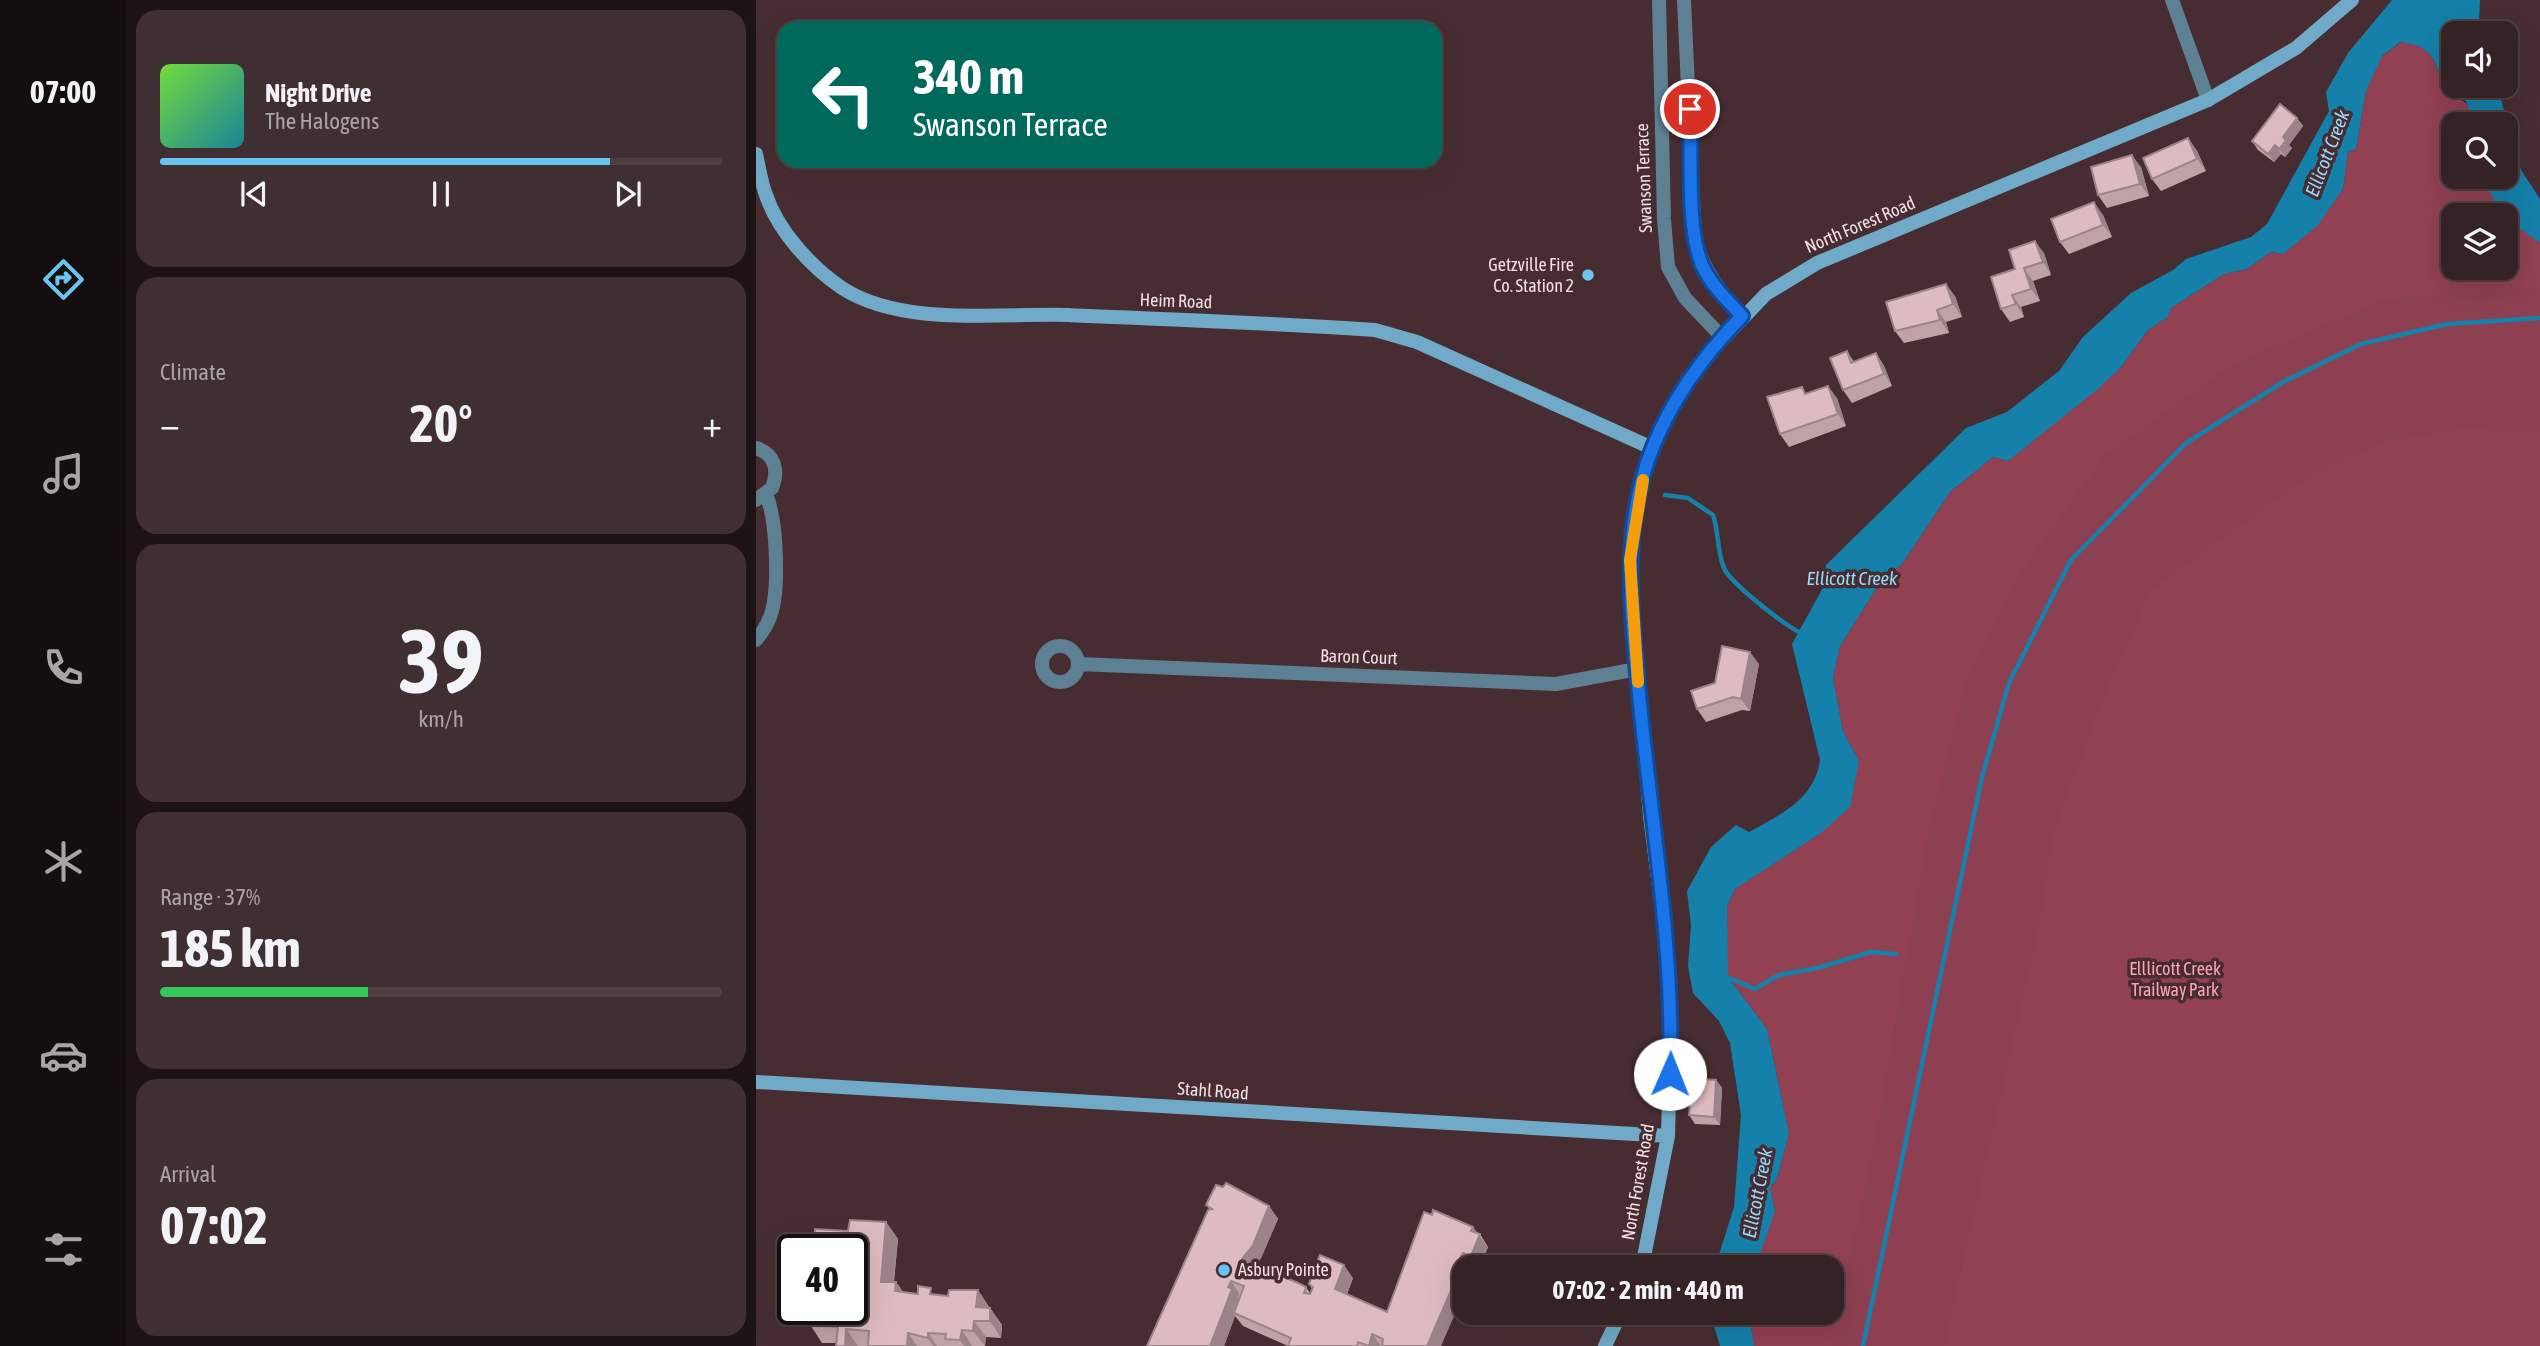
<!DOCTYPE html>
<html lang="en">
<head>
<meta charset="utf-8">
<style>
	:root { --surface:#352225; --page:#402f32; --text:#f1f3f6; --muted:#aaa4a7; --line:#4f3f42; --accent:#68c4f0 }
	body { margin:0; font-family:"Asap Condensed",sans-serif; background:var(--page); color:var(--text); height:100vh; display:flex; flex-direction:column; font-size:26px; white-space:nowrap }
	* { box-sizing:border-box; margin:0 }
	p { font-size:23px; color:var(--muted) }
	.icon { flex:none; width:38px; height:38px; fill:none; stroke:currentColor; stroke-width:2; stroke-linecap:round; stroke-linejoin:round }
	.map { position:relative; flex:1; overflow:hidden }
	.sheet { display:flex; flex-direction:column; gap:10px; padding:10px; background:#1d1314; width:630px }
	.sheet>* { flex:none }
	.top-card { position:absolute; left:21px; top:21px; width:665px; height:147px; border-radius:21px; box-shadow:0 7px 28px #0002,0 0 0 2px var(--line); background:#00695c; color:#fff; overflow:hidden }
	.fabs { position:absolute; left:1685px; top:21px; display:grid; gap:14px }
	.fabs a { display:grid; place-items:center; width:77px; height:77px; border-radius:14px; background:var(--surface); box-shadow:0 7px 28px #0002,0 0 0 2px var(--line); font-size:35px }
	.speed { position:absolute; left:21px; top:1234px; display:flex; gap:14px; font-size:35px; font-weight:700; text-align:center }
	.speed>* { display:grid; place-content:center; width:91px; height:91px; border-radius:50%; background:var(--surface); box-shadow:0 7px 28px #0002,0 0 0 2px var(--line); line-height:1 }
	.speed .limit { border:4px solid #111; border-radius:10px; background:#fff; color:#111 }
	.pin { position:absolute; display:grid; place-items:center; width:60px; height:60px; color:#fff; margin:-30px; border:4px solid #fff; border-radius:50%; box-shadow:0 2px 7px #0007 }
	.me { position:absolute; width:77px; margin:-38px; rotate:1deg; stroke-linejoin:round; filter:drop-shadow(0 0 5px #0008) }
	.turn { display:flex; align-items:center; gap:24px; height:147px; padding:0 21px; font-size:32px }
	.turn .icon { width:91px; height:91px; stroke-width:2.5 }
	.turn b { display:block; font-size:49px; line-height:60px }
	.big { font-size:52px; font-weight:700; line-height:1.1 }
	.sheet .tile { flex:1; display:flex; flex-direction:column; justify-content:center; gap:10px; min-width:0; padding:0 24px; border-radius:21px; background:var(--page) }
	.sheet .dial { align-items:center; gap:0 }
	.dial b { font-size:91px; line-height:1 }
	.song { display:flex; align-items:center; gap:21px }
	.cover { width:84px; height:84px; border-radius:10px; background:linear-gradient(135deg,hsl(100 70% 55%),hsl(190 70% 35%)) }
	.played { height:7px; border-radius:4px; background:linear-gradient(90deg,var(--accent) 80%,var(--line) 80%) }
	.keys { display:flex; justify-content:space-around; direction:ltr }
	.heat { display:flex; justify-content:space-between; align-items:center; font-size:38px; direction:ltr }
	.charge { height:10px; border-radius:5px; background:linear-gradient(90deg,#34c759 37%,var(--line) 0) }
	.trip { position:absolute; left:696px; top:1255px; width:392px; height:70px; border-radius:21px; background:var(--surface); box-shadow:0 7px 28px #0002,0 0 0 2px var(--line); font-weight:700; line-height:70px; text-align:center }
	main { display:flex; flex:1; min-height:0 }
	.dock { display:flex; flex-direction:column; width:126px; justify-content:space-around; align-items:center; background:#150e0f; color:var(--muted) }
	.dock .icon { width:49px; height:49px }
	.dock .active { color:var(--accent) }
	.dock b { font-size:32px; color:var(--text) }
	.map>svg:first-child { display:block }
	.green { fill:#8d4051 }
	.forest { fill:#914152 }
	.water { fill:#1580aa }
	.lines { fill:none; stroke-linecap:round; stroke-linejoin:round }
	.stream { stroke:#1580aa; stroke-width:4.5 }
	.street { stroke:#5d8093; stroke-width:14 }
	.secondary { stroke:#70aac8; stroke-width:14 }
	.wall { fill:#bea2a6 }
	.shaded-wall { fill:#9b8487 }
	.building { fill:#ddbcc1; stroke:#9b8487; stroke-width:2 }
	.route-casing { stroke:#114b97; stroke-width:18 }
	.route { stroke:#1a73e8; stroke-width:12 }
	.slow { stroke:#f59e0b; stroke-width:12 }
	.poi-dot { fill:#68c4f0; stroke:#472d31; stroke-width:2.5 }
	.labels { text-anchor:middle; stroke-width:7; stroke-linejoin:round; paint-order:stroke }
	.street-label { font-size:18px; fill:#f1e0e2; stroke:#472d31 }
	.poi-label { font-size:18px; fill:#f1e0e2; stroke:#472d31; text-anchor:end }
	.park-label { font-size:18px; fill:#ffa2b2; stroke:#472d31 }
	.water-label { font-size:19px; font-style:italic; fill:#97dbfe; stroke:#472d31 }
</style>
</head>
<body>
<main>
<nav class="dock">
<b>07:00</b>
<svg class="icon active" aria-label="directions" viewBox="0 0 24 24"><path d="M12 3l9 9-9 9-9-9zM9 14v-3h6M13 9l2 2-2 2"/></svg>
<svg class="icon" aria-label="music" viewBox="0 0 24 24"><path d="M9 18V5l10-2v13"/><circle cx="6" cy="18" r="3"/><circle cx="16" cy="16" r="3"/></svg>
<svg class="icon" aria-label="phone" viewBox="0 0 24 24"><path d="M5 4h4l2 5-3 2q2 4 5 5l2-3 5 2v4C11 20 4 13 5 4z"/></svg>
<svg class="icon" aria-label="climate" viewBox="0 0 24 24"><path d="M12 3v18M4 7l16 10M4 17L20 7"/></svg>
<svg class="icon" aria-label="car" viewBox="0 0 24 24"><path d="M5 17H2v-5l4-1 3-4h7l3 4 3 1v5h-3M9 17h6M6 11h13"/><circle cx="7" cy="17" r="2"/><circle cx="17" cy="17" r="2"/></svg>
<svg class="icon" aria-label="filters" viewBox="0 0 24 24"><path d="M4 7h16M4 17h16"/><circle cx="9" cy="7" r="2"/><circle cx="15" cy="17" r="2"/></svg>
</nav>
<section class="sheet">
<div class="tile">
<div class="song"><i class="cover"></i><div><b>Night Drive</b><p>The Halogens</p></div></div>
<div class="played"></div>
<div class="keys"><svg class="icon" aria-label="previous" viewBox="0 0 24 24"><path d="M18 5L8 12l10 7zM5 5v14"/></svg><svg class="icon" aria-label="pause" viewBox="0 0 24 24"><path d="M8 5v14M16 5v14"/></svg><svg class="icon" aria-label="next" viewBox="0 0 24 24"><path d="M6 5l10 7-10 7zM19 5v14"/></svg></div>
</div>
<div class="tile"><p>Climate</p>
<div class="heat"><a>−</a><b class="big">20°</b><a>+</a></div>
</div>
<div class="tile dial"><b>39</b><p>km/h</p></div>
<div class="tile"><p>Range · 37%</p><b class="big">185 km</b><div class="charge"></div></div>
<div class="tile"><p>Arrival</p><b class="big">07:02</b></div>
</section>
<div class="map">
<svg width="1784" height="1346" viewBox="0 0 1784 1346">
	<rect width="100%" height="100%" fill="#472d31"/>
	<path class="green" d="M1639,50L1698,177V268H1750L1784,250V1346H1004L1076,1312V1267L1038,1135L1107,762L1089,728L1528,262L1596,185L1614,83L1604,67Z"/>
	<path class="forest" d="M1645,42C1685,47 1675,67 1693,90C1706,107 1712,93 1718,124H1698V177H1728L1746,215H1698V268H1750V218L1784,243V287H1733L1624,302L1472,368L1348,457L1269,566L1212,674L1172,834L1118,1147L1075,1346H998L993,1313L1076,1312V1267H993L1019,1211L1014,1187L1021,1179L1033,1133L1011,1029L972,977L970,970L971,907L979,889L989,882L1065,833L1103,761L1087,731L1077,678L1084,646L1125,581L1146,564L1194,492L1237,457L1252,461L1365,367L1392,330L1412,317L1415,308L1468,274L1491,269L1515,252L1527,254L1561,225L1587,189L1592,152L1600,149L1610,91L1626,56Z
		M1713,427L1784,433V1346H1188L1281,934L1298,830L1353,683L1396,589L1548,479L1625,441Z"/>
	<path class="water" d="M1636,0H1724L1723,20L1727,33H1698V86H1741L1765,170L1784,199V243L1745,215L1727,178L1750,177V124H1718L1710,101C1706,98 1698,96 1695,92C1675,74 1689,47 1644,42L1626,56L1610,91L1600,149L1592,152L1587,189L1562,225L1527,254L1515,252L1491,269L1468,274L1415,308L1412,317L1392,330L1365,367L1343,388L1252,461L1237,457L1194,492L1146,564L1125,581L1084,646L1077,678L1087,731L1103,761L1094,807L1065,833L979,889L971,907L972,977L1011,1029L1033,1133L1021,1179L1014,1187L1019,1211L1003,1257L996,1259L993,1267H959L978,1207L985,1115L974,1043L963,1021L937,993L932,966L935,925L931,891L955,847L980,825L993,832C1024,815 1059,799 1064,760L1036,644L1069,584L1070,565L1210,428L1251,412L1303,371L1327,337L1375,293L1417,270L1430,259L1495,237L1511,224L1573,111L1570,92L1592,53Z
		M954,1313H993L998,1346H964Z"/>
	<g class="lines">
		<path class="stream" d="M909,495L932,498L957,515C963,532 961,552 968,568C975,584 1031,627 1047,634
			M969,976L999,989L1023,975L1061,968L1115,952L1140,954
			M1107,1346L1226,777L1253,683L1315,560L1430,443L1527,382L1605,344L1691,324L1784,318"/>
		<path class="street" d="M903,0L908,219L912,267L929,298L966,337
			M928,0L939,241C949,272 964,292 986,316
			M1416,0L1452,100
			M0,448C19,454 23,470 16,488L0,500
			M0,640C7,632 13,622 16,611C23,585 21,519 10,495
			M286 664a18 18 0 1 1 36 0a18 18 0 1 1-36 0Z
			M322,664L800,684L881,669"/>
		<path class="secondary" d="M0,154C3,167 5,182 10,195C22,231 55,267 86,288C146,327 243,313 311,315C413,319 516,323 619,330L661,342L896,448
			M0,1082L912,1136
			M886,1267L912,1136L914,1058L913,965L894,816L875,590L876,534L882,499L896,448L922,395L947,360L1010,294L1061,263L1452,100L1540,48L1596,0
			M849,1346L865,1312"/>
	</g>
	<path class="wall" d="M1541,118L1547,126L1533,145L1536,148L1529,157L1525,154L1518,162L1502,150L1496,141Z
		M1432,138L1441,151L1450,171L1405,191L1396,179Z
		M1385,167L1393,196L1351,208L1342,195Z
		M1347,215L1356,237L1313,254L1304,242Z
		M1288,253L1295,275L1277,281L1284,301L1265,307L1268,317L1254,322L1245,309L1259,269Z
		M1199,296L1206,317L1190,322L1193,333L1148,343L1139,331Z
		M1091,351L1098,362L1120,353L1128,366L1136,386L1096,403L1087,390Z
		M1051,393L1081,398L1090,426L1033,447L1024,434Z
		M1003,664L994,711L986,710L950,722L941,709L959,683Z
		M960,1080L966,1088L964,1125L939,1124L933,1115Z
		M450,1205L513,1206L522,1219L505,1258L500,1265L550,1287L554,1293L556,1289L553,1284L597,1278L591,1294L631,1312L721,1233L724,1234L732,1247L724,1267L716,1265L715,1267L685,1346H532L487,1326L479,1316L468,1346L454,1210Z
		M130,1222L142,1239L138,1282H140L147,1292L192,1296L222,1290L233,1307V1308H234L246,1325L245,1338L230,1337L229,1346H80V1343H66L55,1326L92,1231Z"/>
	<path class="shaded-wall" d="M1541,118L1547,126L1533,145L1536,148L1529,157L1523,149L1527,137Z
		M1432,138L1441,151L1450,171L1441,159Z
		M1519,145L1525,154L1518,162L1512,154Z
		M1376,155L1385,167L1393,196L1384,184Z
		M1338,202L1347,215L1356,237L1347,225Z
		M1279,241L1288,253L1295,275L1287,262Z
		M1268,268L1277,281L1284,301L1275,289Z
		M1190,284L1199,296L1206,317L1197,304Z
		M1256,295L1265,307L1268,317L1260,304Z
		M1181,310L1190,322L1193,333L1184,320Z
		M1120,353L1128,366L1136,386L1128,374Z
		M1072,386L1081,398L1090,426L1082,414Z
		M994,652L1003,664L994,711L985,699Z
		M960,1080L966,1088L964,1125L958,1117Z
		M513,1206L522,1219L505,1258L495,1272L486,1259Z
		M130,1222L142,1239L136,1298L125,1282Z
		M717,1227L732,1247L724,1267H723L715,1256V1231Z
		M707,1253L716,1265L715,1267H709V1291L685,1346H671Z
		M588,1265L597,1278L588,1302L579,1289Z
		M475,1281L483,1293L482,1297L485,1301L478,1313L479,1316L468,1346H454Z
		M140,1282L152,1299L139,1291Z
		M222,1290L233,1307L232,1321L220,1307Z
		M234,1308L246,1325L245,1338L234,1321Z
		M218,1321L230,1337L229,1346L217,1331Z
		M90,1329L102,1346H89Z
		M206,1330L216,1346H208L204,1340Z
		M152,1333L161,1346H151Z
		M172,1333L181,1346H177L172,1338Z
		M616,1334L625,1346H613Z"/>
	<path class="building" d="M1524,104L1541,118L1527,137L1530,140L1523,149L1519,145L1512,154L1496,141Z
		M1432,138L1441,159L1396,179L1387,158Z
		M1376,155L1384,184L1342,195L1335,167Z
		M1338,202L1347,225L1304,242L1295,219Z
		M1279,241L1287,262L1268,268L1275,289L1256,295L1260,304L1245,309L1235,277L1259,269L1253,250Z
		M1190,284L1197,304L1181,310L1184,320L1139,331L1130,302Z
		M1091,351L1095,363L1120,353L1128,374L1087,390L1074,358Z
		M1072,386L1082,414L1024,434L1011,397L1046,387L1049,394Z
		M966,646L994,652L985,699L977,697L941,709L935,691L959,683Z
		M936,1078L960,1080L958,1117L933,1115Z
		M470,1183L513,1206L497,1245L486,1259L542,1283L550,1287L548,1293L554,1294L557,1287L553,1284L564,1255L588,1265L579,1289L631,1312L668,1212L676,1215L677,1210L717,1227L715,1231L724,1234L715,1256L707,1253L705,1256L709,1258L671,1346H626L627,1339L616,1334L613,1346L602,1342L601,1346H532L535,1338L478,1313L488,1286L475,1281L472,1287L476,1289L454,1346H391L452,1210L456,1209L450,1205L460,1185L467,1187Z
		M94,1220L130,1222L125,1282H140L139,1291L162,1294V1286L175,1288L174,1294L192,1296L193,1290H222L220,1307L234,1308V1321H218L217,1331L206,1330L204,1340L189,1339L190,1334L172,1333V1338L152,1333L151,1346H112L113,1331L90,1329L89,1346H80L82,1327L55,1326L56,1309H96V1250H58L59,1229L92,1231Z"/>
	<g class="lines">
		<g class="route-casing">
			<path id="route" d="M914,1074C918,951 896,827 884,704C876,619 863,529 897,447C917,397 949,354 986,316C971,300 955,285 946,265C930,228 936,151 934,109"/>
		</g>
		<use href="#route" class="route"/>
		<path class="slow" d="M882,682L874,560L887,480"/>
	</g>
	<g class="poi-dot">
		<circle cx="832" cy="275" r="7"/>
		<circle cx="468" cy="1270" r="7"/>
	</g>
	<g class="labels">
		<g class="street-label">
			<text transform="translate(888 178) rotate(-92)" y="6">Swanson Terrace</text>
			<text transform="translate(1104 225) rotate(-23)" y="6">North Forest Road</text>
			<text transform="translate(420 301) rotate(2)" y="6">Heim Road</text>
			<text transform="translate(603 657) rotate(2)" y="6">Baron Court</text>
			<text transform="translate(457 1091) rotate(4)" y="6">Stahl Road</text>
			<text transform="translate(882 1182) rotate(-80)" y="6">North Forest Road</text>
		</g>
		<g class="poi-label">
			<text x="818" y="271">Getzville Fire<tspan x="818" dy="21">Co. Station 2</tspan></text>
			<text x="482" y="1276" text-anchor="start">Asbury Pointe</text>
		</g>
		<g class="park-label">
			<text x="1419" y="975">Elllicott Creek<tspan x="1419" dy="21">Trailway Park</tspan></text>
		</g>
		<g class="water-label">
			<text transform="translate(1571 153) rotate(-69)" y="7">Ellicott Creek</text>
			<text x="1096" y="585">Ellicott Creek</text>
			<text transform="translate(1001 1193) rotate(-79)" y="7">Ellicott Creek</text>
		</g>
	</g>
</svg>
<div class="fabs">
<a><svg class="icon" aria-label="sound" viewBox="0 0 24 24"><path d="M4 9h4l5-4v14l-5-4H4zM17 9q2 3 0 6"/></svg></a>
<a><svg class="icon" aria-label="search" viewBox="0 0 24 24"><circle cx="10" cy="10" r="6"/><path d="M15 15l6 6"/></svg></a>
<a><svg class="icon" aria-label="layers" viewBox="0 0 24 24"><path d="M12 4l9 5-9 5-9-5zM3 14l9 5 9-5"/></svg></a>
</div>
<div class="speed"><div class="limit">40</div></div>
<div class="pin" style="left:934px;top:109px;background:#d93025"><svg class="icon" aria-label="arrive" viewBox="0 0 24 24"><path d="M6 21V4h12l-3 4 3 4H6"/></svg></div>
<svg class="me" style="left:914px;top:1074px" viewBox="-20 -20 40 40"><circle r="19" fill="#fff"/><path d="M0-13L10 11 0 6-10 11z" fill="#1a73e8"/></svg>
<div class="trip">07:02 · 2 min · 440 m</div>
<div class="top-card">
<div class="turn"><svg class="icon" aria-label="left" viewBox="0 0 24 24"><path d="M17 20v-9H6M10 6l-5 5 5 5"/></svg><div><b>340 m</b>Swanson Terrace</div></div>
</div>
</div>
</main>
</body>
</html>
